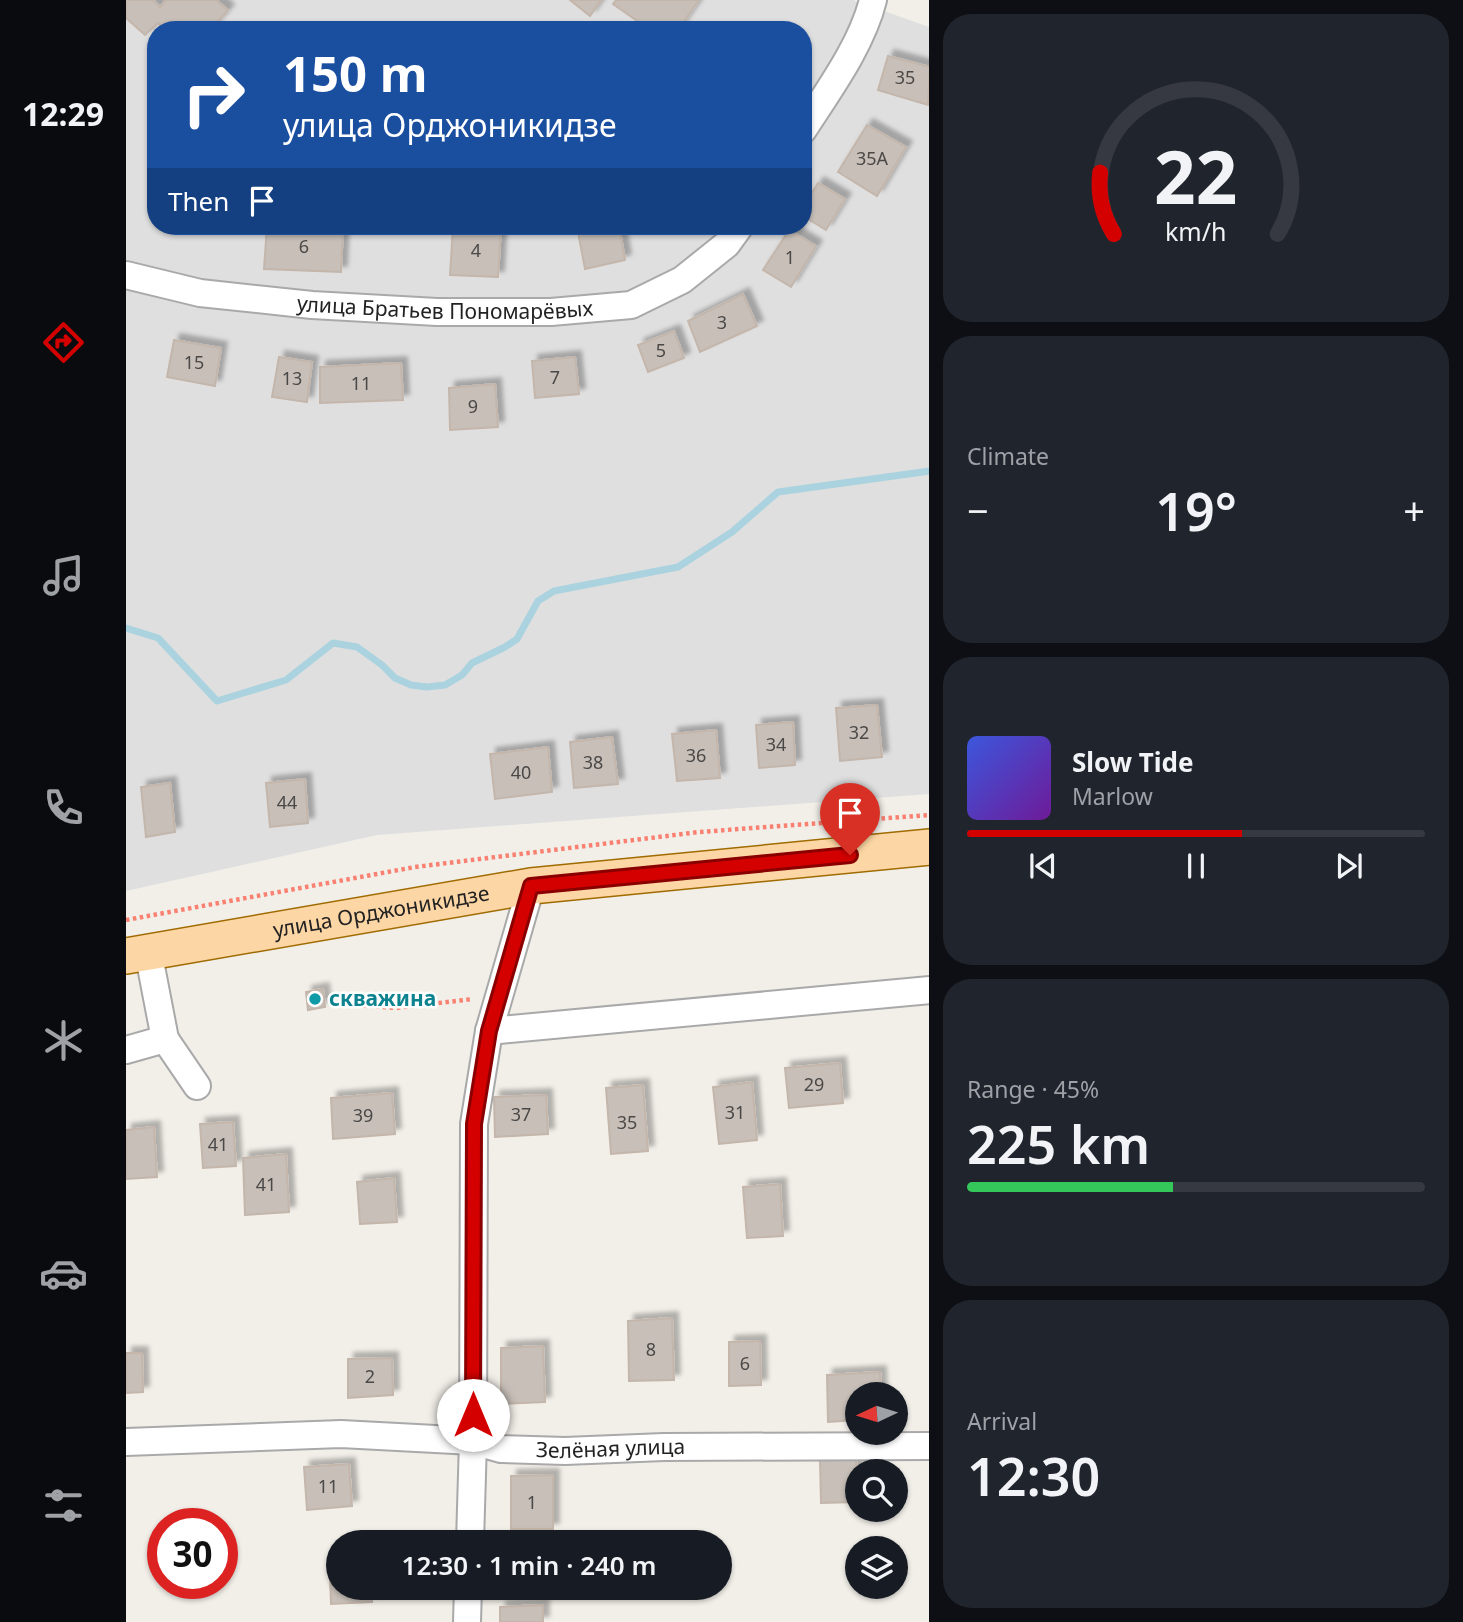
<!DOCTYPE html>
<html lang="en">
<head>
<meta charset="utf-8">
<style>
	:root { --surface:#171b24; --page:#20242c; --text:#f1f3f6; --muted:#9ea1a6; --line:#363941; --accent:#d40000 }
	body { margin:0; font-family:"Noto Sans",sans-serif; background:var(--page); color:var(--text); height:100vh; display:flex; flex-direction:column; font-size:26px; white-space:nowrap }
	* { box-sizing:border-box; margin:0 }
	p { font-size:23px; color:var(--muted) }
	.icon { flex:none; width:38px; height:38px; fill:none; stroke:currentColor; stroke-width:2; stroke-linecap:round; stroke-linejoin:round }
	.map { position:relative; flex:1; overflow:hidden }
	.side { display:flex; flex-direction:column; gap:14px; padding:14px; background:#0d0f14; width:534px }
	.side>* { flex:none }
	.guide { position:absolute; left:21px; top:21px; width:665px; height:214px; border-radius:28px; box-shadow:0 2px 5px #0004; background:#1a4fa0; color:#fff; overflow:hidden }
	.needle { width:46px; rotate:266deg }
	.fabs { position:absolute; left:719px; top:1382px; display:grid; gap:14px }
	.fabs a { display:grid; place-items:center; width:63px; height:63px; border-radius:50%; background:var(--surface); box-shadow:0 2px 5px #0004; font-size:35px }
	.speed { position:absolute; left:21px; top:1508px; display:flex; gap:14px; font-size:35px; font-weight:700; text-align:center }
	.speed>* { display:grid; place-content:center; width:91px; height:91px; border-radius:50%; background:var(--surface); box-shadow:0 2px 5px #0004; line-height:1 }
	.speed .limit { border:10px solid #d22; background:#fff; color:#111 }
	.pin { position:absolute; display:grid; place-items:center; width:60px; height:60px; color:#fff; margin:-72px -30px; border-radius:50% 50% 50% 0; rotate:-45deg; box-shadow:0 0 7px #0007 }
	.pin .icon { rotate:45deg }
	.me { position:absolute; width:77px; margin:-38px; rotate:0deg; stroke-linejoin:round; filter:drop-shadow(0 0 5px #0008) }
	.turn { display:flex; align-items:center; gap:24px; height:147px; padding:0 21px; font-size:32px }
	.turn .icon { width:91px; height:91px; stroke-width:2.5 }
	.turn b { display:block; font-size:49px; line-height:60px }
	.then { display:flex; align-items:center; height:66px; padding:0 21px; background:#0003; gap:14px; font-size:26px }
	.big { font-size:52px; font-weight:600; line-height:1.1 }
	.side .card { flex:1; display:flex; flex-direction:column; justify-content:center; gap:10px; min-width:0; padding:0 24px; border-radius:28px; background:var(--page) }
	.side .dial { align-items:center; gap:0 }
	.dial svg { height:182px; overflow:visible; fill:none; stroke:var(--line); stroke-width:7; stroke-linecap:round; text-anchor:middle }
	.dial text { fill:var(--text); stroke:none }
	.song { display:flex; align-items:center; gap:21px }
	.cover { width:84px; height:84px; border-radius:10px; background:linear-gradient(135deg,hsl(230 70% 55%),hsl(280 70% 35%)) }
	.played { height:7px; border-radius:4px; background:linear-gradient(90deg,var(--accent) 60%,var(--line) 60%) }
	.keys { display:flex; justify-content:space-around; direction:ltr }
	.heat { display:flex; justify-content:space-between; align-items:center; font-size:38px; direction:ltr }
	.charge { height:10px; border-radius:5px; background:linear-gradient(90deg,#34c759 45%,var(--line) 0) }
	.trip { position:absolute; left:200px; top:1530px; width:406px; height:70px; border-radius:35px; background:var(--surface); box-shadow:0 2px 5px #0004; font-weight:600; line-height:70px; text-align:center }
	main { display:flex; flex:1; min-height:0 }
	.tab-bar { display:flex; flex-direction:column; width:126px; justify-content:space-around; align-items:center; background:#090b0e; color:var(--muted) }
	.tab-bar .icon { width:49px; height:49px }
	.tab-bar .selected { color:var(--accent) }
	.tab-bar b { font-size:32px; color:var(--text) }
	.map>svg:first-child { display:block }
	.residential { fill:#e0dfdf; fill-rule:evenodd }
	.lines { fill:none; stroke-linecap:round; stroke-linejoin:round }
	.stream { stroke:#aad3df; stroke-width:7 }
	.building { fill:#c7bfb8; stroke:#c4b6ab; stroke-width:2; filter:url(#shadow) }
	.minor-casing { stroke:#a9a9a9; stroke-width:30 }
	.major-casing { stroke:#a06b00; stroke-width:38 }
	.path { stroke:#fa8072; stroke-width:4.5; stroke-dasharray:3.5 3.5; stroke-linecap:butt }
	.minor { stroke:#fff; stroke-width:26 }
	.major { stroke:#fcd6a4; stroke-width:35 }
	.route-casing { stroke:#8a0000; stroke-width:18 }
	.route { stroke:#d40000; stroke-width:12 }
	.culture-dot { fill:#0f9aa8; stroke:#fff; stroke-width:2.5 }
	.labels { text-anchor:middle; stroke-width:5; stroke-linejoin:round; paint-order:stroke }
	.number-label { font-size:18px; fill:#4b4948 }
	.street-label { font-size:21px; fill:#222; stroke:#fff }
	.culture-label { font-size:21px; font-weight:bold; fill:#0d838f; stroke:#fff; text-anchor:start }
</style>
</head>
<body>
<main>
<nav class="tab-bar">
<b>12:29</b>
<svg class="icon selected" aria-label="directions" viewBox="0 0 24 24"><path d="M12 3l9 9-9 9-9-9zM9 14v-3h6M13 9l2 2-2 2"/></svg>
<svg class="icon" aria-label="music" viewBox="0 0 24 24"><path d="M9 18V5l10-2v13"/><circle cx="6" cy="18" r="3"/><circle cx="16" cy="16" r="3"/></svg>
<svg class="icon" aria-label="phone" viewBox="0 0 24 24"><path d="M5 4h4l2 5-3 2q2 4 5 5l2-3 5 2v4C11 20 4 13 5 4z"/></svg>
<svg class="icon" aria-label="climate" viewBox="0 0 24 24"><path d="M12 3v18M4 7l16 10M4 17L20 7"/></svg>
<svg class="icon" aria-label="car" viewBox="0 0 24 24"><path d="M5 17H2v-5l4-1 3-4h7l3 4 3 1v5h-3M9 17h6M6 11h13"/><circle cx="7" cy="17" r="2"/><circle cx="17" cy="17" r="2"/></svg>
<svg class="icon" aria-label="filters" viewBox="0 0 24 24"><path d="M4 7h16M4 17h16"/><circle cx="9" cy="7" r="2"/><circle cx="15" cy="17" r="2"/></svg>
</nav>
<div class="map">
<svg width="804" height="1622" viewBox="0 0 804 1622">
	<defs>
		<filter id="shadow"><feDropShadow dx="6" dy="-6" stdDeviation="2" flood-color="#0004"/></filter>
	</defs>
	<rect width="100%" height="100%" fill="#f2efe9"/>
	<path class="residential" d="M0,0H727L803,27V794L251,835L0,891ZM30,30H677V226H30Z"/>
	<g class="lines">
		<path class="stream" d="M0,628L32,638L91,701L160,680L207,643L231,647L256,665L269,678L285,685L301,687L319,685L336,675L346,663L379,647L391,639L412,601L428,591L552,567L606,532L652,492L804,471"/>
	</g>
	<path class="building" d="M0,0H27L34,7L40,0H90L102,10L85,30H39L32,23L19,35L0,18Z
		M444,0H475L464,16Z
		M490,0H573L552,30H524L487,4Z
		M762,56L804,67L802,105L752,90Z
		M741,125L780,147L751,196L712,172Z
		M692,183L719,199L700,230L677,216V207Z
		M79,226H117V232L79,229Z
		M141,226H217L215,272L138,269Z
		M327,226H375L372,277L324,275Z
		M456,226H493L499,260L459,269L451,227Z
		M663,230L690,246L665,287L637,270Z
		M617,294L631,326L574,352L562,321Z
		M548,331L558,358L522,372L512,345Z
		M48,340L95,348L89,386L41,377Z
		M153,357L186,362L181,402L146,397Z
		M449,357L453,394L409,398L406,361Z
		M275,363L277,400L194,403V367Z
		M369,384L372,427L324,430L323,388Z
		M751,705L756,757L714,761L710,708Z
		M667,722L669,765L633,768L630,725Z
		M590,730L594,778L551,781L546,734Z
		M486,737L492,784L448,788L444,742Z
		M422,747L426,792L369,799L364,754Z
		M179,779L182,823L144,827L140,783Z
		M44,783L49,832L20,837L15,787Z
		M197,989L199,1007L182,1010L180,992Z
		M714,1063L717,1103L663,1108L659,1068Z
		M626,1082L631,1140L593,1144L587,1087Z
		M517,1085L522,1151L485,1154L480,1088Z
		M266,1093L269,1134L207,1139L205,1098Z
		M420,1095L422,1134L369,1137L368,1097Z
		M107,1122L110,1166L77,1168L74,1124Z
		M28,1127L31,1177L0,1179V1130Z
		M160,1154L163,1212L119,1215L117,1158Z
		M268,1178L271,1222L234,1224L231,1182Z
		M654,1184L657,1236L621,1238L617,1187Z
		M546,1318L548,1380L503,1381L502,1321Z
		M634,1341L635,1385L603,1386V1342Z
		M417,1346L419,1402L375,1404V1348Z
		M0,1353H16L17,1392L0,1393Z
		M266,1358L267,1395L222,1398V1359Z
		M754,1372L755,1395H732V1420L702,1422L701,1375Z
		M730,1458L732,1502L695,1503L694,1460Z
		M223,1464L226,1506L181,1510L178,1467Z
		M427,1475V1529H385V1476Z
		M212,1575V1587H246V1602L205,1604L204,1576Z
		M417,1605V1622H374V1607Z"/>
	<g class="lines">
		<g class="minor-casing">
			<g id="minor">
				<path d="M677,130C702,91 736,45 747,0"/>
				<path id="s1" d="M0,275L74,293L186,305L311,312H425L505,305L556,280L601,244L614,226"/>
				<path d="M363,1031L804,990"/>
				<path d="M39,1039L71,1086"/>
				<path d="M0,1050L39,1039L22,951"/>
				<path id="s2" d="M0,1442L215,1434L347,1441L375,1449L439,1451L538,1447L804,1446"/>
				<path d="M344,1542L347,1441L348,1124L363,1031L405,886"/>
				<path d="M341,1622L342,1587"/>
			</g>
		</g>
		<g class="major-casing">
			<g id="major">
				<path id="s3" d="M0,956L405,886L804,847"/>
			</g>
		</g>
		<path class="path" d="M0,920L289,867L573,832L804,815
			M208,1003L270,1008L347,999"/>
		<use href="#minor" class="minor"/>
		<use href="#major" class="major"/>
	</g>
	<g class="lines">
		<g class="route-casing">
			<path id="route" d="M347,1415L348,1124L363,1031L405,886L724,855"/>
		</g>
		<use href="#route" class="route"/>
	</g>
	<circle class="culture-dot" cx="189" cy="999" r="7"/>
	<g class="labels">
		<g class="number-label">
			<text x="779" y="84">35</text>
			<text x="746" y="165">35А</text>
			<text x="178" y="253">6</text>
			<text x="350" y="257">4</text>
			<text x="664" y="264">1</text>
			<text x="596" y="329">3</text>
			<text x="535" y="357">5</text>
			<text x="68" y="369">15</text>
			<text x="429" y="384">7</text>
			<text x="166" y="385">13</text>
			<text x="235" y="390">11</text>
			<text x="347" y="413">9</text>
			<text x="733" y="739">32</text>
			<text x="650" y="751">34</text>
			<text x="570" y="762">36</text>
			<text x="467" y="769">38</text>
			<text x="395" y="779">40</text>
			<text x="161" y="809">44</text>
			<text x="688" y="1091">29</text>
			<text x="609" y="1119">31</text>
			<text x="395" y="1121">37</text>
			<text x="237" y="1122">39</text>
			<text x="501" y="1129">35</text>
			<text x="92" y="1151">41</text>
			<text x="140" y="1191">41</text>
			<text x="525" y="1356">8</text>
			<text x="619" y="1370">6</text>
			<text x="244" y="1383">2</text>
			<text x="202" y="1493">11</text>
			<text x="406" y="1509">1</text>
		</g>
		<g class="street-label">
			<text dy="7" stroke="none"><textPath href="#s1" startOffset="322">улица Братьев Пономарёвых</textPath></text>
			<text dy="7" stroke="none"><textPath href="#s3" startOffset="259">улица Орджоникидзе</textPath></text>
			<text dy="7" stroke="none"><textPath href="#s2" startOffset="486">Зелёная улица</textPath></text>
		</g>
		<g class="culture-label">
			<text x="203" y="1006">скважина</text>
		</g>
	</g>
</svg>
<div class="fabs">
<a><svg class="needle" viewBox="-14 -14 28 28"><path d="M0-13l5 13h-10z" fill="#e53935"/><path d="M0 13l5-13h-10z" fill="#9ea1a6"/></svg></a>
<a><svg class="icon" aria-label="search" viewBox="0 0 24 24"><circle cx="10" cy="10" r="6"/><path d="M15 15l6 6"/></svg></a>
<a><svg class="icon" aria-label="layers" viewBox="0 0 24 24"><path d="M12 4l9 5-9 5-9-5zM3 14l9 5 9-5"/></svg></a>
</div>
<div class="speed"><div class="limit">30</div></div>
<div class="pin" style="left:724px;top:855px;background:#d93025"><svg class="icon" aria-label="arrive" viewBox="0 0 24 24"><path d="M6 21V4h12l-3 4 3 4H6"/></svg></div>
<svg class="me" style="left:347px;top:1415px" viewBox="-20 -20 40 40"><circle r="19" fill="#fff"/><path d="M0-13L10 11 0 6-10 11z" fill="#d40000"/></svg>
<div class="trip">12:30 · 1 min · 240 m</div>
<div class="guide">
<div class="turn"><svg class="icon" aria-label="right" viewBox="0 0 24 24"><path d="M7 20v-9h11M14 6l5 5-5 5"/></svg><div><b>150 m</b>улица Орджоникидзе</div></div>
<div class="then">Then<svg class="icon" aria-label="arrive" viewBox="0 0 24 24"><path d="M6 21V4h12l-3 4 3 4H6"/></svg></div>
</div>
</div>
<section class="side">
<div class="card dial"><svg viewBox="0 0 100 80">
<path d="M14 69A42 42 0 1 1 86 69"/>
<path d="M14 69A42 42 0 0 1 8 42" stroke="#d40000"/>
<text x="50" y="56" font-size="32" font-weight="700">22</text>
<text x="50" y="72" font-size="11">km/h</text>
</svg></div>
<div class="card"><p>Climate</p>
<div class="heat"><a>−</a><b class="big">19°</b><a>+</a></div>
</div>
<div class="card">
<div class="song"><i class="cover"></i><div><b>Slow Tide</b><p>Marlow</p></div></div>
<div class="played"></div>
<div class="keys"><svg class="icon" aria-label="previous" viewBox="0 0 24 24"><path d="M18 5L8 12l10 7zM5 5v14"/></svg><svg class="icon" aria-label="pause" viewBox="0 0 24 24"><path d="M8 5v14M16 5v14"/></svg><svg class="icon" aria-label="next" viewBox="0 0 24 24"><path d="M6 5l10 7-10 7zM19 5v14"/></svg></div>
</div>
<div class="card"><p>Range · 45%</p><b class="big">225 km</b><div class="charge"></div></div>
<div class="card"><p>Arrival</p><b class="big">12:30</b></div>
</section>
</main>
</body>
</html>
